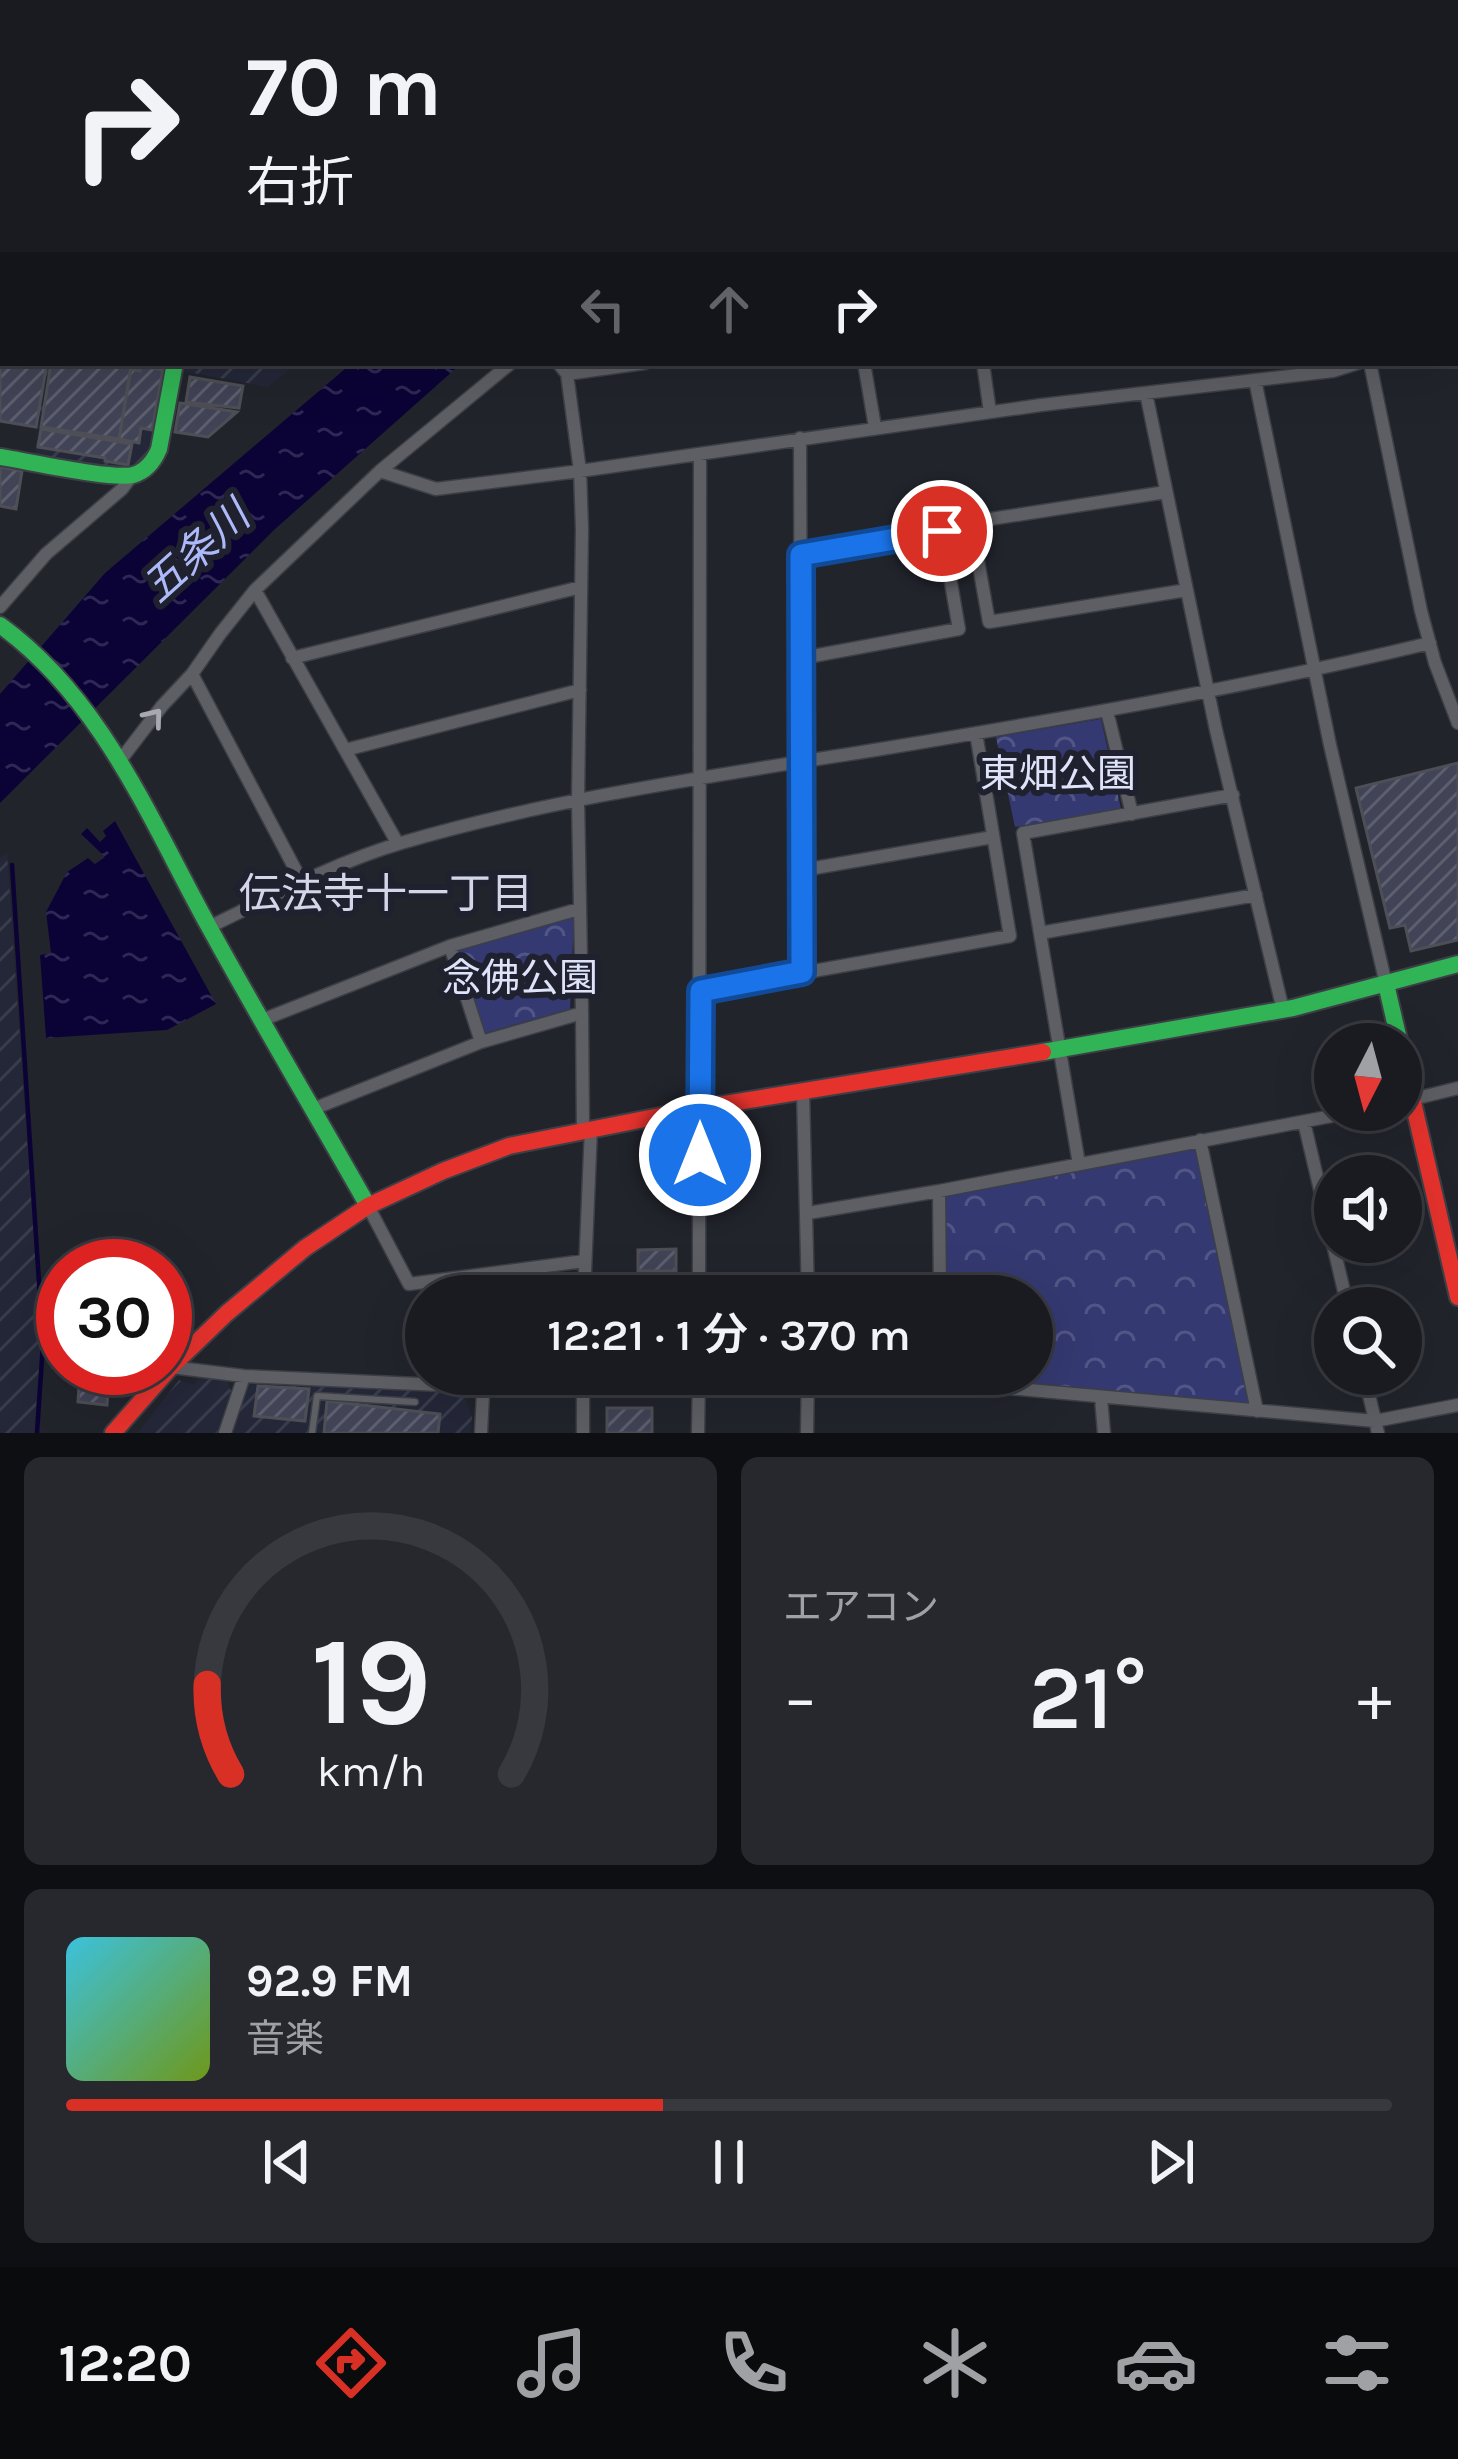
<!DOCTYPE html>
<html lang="ja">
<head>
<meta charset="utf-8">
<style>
	:root { --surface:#1a1b21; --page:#27282e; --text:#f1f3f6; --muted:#9fa1a5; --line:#38393f; --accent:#d93025 }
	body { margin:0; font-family:Karla,"Noto Sans JP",sans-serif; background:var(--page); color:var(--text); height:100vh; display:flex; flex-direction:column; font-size:45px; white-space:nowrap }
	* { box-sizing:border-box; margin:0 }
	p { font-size:39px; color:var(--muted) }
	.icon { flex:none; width:66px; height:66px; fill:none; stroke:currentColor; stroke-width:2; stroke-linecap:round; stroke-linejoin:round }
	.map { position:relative; height:1433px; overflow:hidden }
	.side { display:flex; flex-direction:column; gap:24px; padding:24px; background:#0e0f12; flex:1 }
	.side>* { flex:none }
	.banner { position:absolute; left:0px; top:0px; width:1458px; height:366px; box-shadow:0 12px 48px #0002,0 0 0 3px var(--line); background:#1a1b21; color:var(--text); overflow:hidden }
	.needle { width:78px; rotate:186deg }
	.fabs { position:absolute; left:1314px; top:1023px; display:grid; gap:24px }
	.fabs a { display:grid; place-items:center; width:108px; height:108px; border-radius:50%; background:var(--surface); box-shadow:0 12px 48px #0002,0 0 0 3px var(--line); font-size:60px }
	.speed { position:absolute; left:36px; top:1239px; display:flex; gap:24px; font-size:60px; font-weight:700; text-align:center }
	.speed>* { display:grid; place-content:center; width:156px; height:156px; border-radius:50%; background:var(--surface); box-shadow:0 12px 48px #0002,0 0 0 3px var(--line); line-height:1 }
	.speed .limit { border:18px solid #d22; background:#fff; color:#111 }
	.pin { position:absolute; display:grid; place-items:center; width:102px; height:102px; color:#fff; margin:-51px; border:6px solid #fff; border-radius:50%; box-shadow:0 3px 12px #0007 }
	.me { position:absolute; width:132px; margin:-66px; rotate:0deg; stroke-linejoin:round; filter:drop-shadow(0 0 9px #0008) }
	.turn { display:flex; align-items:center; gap:42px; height:252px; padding:0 48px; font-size:54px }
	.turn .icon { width:156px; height:156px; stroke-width:2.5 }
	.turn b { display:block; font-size:84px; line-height:102px }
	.lanes { display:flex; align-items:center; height:114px; padding:0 48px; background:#0003; justify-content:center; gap:60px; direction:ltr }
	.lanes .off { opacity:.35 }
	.big { font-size:90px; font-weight:600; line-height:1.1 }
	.side .card { flex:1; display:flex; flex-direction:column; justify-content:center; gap:18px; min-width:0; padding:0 42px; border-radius:18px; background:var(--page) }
	.side .dial { align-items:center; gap:0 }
	.dial svg { height:312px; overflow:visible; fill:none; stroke:var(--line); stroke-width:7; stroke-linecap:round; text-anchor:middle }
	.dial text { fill:var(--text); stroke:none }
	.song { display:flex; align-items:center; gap:36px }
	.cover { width:144px; height:144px; border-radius:18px; background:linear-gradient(135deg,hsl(190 70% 55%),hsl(80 70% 35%)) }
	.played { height:12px; border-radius:6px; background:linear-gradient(90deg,var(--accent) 45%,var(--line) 45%) }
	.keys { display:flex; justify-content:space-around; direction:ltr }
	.heat { display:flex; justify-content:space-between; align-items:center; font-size:66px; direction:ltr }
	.side .tiles { flex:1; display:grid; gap:24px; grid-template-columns:1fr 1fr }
	.card:last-child { grid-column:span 2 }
	.trip { position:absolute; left:405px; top:1275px; width:648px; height:120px; border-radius:60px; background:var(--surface); box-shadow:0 12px 48px #0002,0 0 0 3px var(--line); font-weight:600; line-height:120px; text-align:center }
	.dock { display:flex; height:192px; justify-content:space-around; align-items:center; background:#0a0b0d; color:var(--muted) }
	.dock .icon { width:84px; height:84px }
	.dock .selected { color:var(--accent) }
	.dock b { font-size:54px; color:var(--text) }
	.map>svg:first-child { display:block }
	.industrial { fill:url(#industrial-furrows) }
	.park { fill:url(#park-crowns) }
	.water { fill:url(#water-ripples) }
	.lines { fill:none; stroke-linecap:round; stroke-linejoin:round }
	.stream { stroke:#0b0336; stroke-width:4.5 }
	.building { fill:url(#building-hatch); stroke:#4e4f56; stroke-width:3 }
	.lane-casing { stroke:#3d3f46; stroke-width:9 }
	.street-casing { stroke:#3d3f46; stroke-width:15 }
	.fast-casing { stroke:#3d3f46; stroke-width:20 }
	.slow-casing { stroke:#3d3f46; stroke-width:20 }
	.jam-casing { stroke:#3d3f46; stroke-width:20 }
	.lane { stroke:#5e5f65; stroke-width:6 }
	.street { stroke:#5e5f65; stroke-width:12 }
	.fast { stroke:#30b455; stroke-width:16 }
	.slow { stroke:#ff9f0a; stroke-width:16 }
	.jam { stroke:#e5322d; stroke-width:16 }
	.oneway { stroke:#a7a8b0 }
	.route-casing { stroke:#114b97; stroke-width:30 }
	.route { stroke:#1a73e8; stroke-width:21 }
	.labels { text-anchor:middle; stroke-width:12; stroke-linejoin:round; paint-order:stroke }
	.park-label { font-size:39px; fill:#dfe3fa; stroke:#1f212f }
	.water-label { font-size:42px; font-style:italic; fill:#aeb9fa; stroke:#1f212f }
	.neighbourhood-label { font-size:42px; fill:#d2d6e8; stroke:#1f212f }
</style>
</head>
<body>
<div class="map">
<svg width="1458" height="1433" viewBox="0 0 1458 1433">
	<defs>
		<pattern id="industrial-furrows" width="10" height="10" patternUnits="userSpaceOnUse" patternTransform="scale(3)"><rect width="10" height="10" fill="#242738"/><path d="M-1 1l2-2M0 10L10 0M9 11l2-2" fill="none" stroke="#393c4c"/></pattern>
		<pattern id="park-crowns" width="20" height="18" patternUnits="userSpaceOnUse" patternTransform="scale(3)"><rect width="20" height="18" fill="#343971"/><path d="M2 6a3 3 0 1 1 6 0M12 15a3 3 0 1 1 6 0" fill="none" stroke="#525686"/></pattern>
		<pattern id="water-ripples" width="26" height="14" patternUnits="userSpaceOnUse" patternTransform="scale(3)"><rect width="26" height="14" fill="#0b0336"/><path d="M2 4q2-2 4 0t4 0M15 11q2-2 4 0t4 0" fill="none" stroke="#2f2854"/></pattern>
		<pattern id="building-hatch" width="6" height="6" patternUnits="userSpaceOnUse" patternTransform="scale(3)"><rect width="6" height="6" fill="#414356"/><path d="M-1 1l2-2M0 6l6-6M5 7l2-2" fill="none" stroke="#5d5f6f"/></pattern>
	</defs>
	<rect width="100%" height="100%" fill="#22242c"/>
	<path class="industrial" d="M0,340H3V363H166L151,450L145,459L122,469L35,454L39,429L0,422Z
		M184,363H296L268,387L183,371Z
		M7,853L41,1343L34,1433H0V858Z
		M201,1376L226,1380L231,1391L217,1433H138L179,1380L194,1385Z
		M248,1384L463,1393L472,1417L470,1433H229L243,1387Z"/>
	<path class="park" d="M1101,719L1121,809L1015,827L996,737Z
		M574,917L570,1009L482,1034L455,949Z
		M1200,1140L1257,1413L942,1382L941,1374H1032V1296H940L939,1191Z"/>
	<path class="water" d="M352,363H462L274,530L0,803V694L105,573Z
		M115,821L216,1004L167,1030L46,1038L40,955L51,953L46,912L67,872L88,858L95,864L105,857L81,834L87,828L100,842L106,836L103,831Z"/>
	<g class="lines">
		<path class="stream" d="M12,865L43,1344L37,1433"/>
	</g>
	<path class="building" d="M0,345H3V363H47L36,427L0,421Z
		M51,363H112L131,366L119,439L41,427Z
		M141,366L163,370L152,430L141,428L139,443L119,439L131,369L140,371Z
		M190,377L243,386L239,408L186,402Z
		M180,403L237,412L208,437L175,432Z
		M41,429L132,444L128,465L105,461V458L38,447Z
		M0,467L22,471L16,509L0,506Z
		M1458,763V940L1411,951L1405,925L1390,928L1356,788Z
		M676,1249V1271H638V1250Z
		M604,1282H631V1296H602Z
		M79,1386L108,1389L107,1405L78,1402Z
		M258,1386L309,1389L305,1421L254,1416Z
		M327,1401L440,1414L438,1433H324Z
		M607,1408H652V1433H607Z"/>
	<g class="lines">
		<g class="lane-casing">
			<path id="lane" d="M182,3V0
				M445,3V0
				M0,74H3
				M312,1433L317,1396L415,1402"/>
		</g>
		<g class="street-casing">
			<path id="street" d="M1325,0V3
				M1436,0V3
				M1455,96L1458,97
				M1455,154L1458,174
				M1455,334L1458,333
				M864,363L875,427
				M983,363L990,412
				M1370,363L1421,611L1435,663L1458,723
				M567,374L645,363
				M1255,380L1330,745L1386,984
				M1146,393L1216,730L1283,1010
				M800,438L802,972
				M380,471L436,489L580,471L1041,405L1333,371L1358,363
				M1166,492L971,522L989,622L1187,590
				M801,555L942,531L959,629L802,658
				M255,590L398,844
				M0,607L46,554L122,489L131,477
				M292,658L581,587
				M192,674L302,882
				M1107,711L1132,814
				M345,750L580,690
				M119,762L162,706L192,674L220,634L255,590L380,471L511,363
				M803,870L993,837
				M209,927C271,897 334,863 401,843C561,796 728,774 893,747C1073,717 1252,686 1430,643
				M1040,933L1256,895
				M450,946L481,1042L582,1013L578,800L582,529L580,471L567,374L558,363
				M701,991L1010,936L976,733
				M582,1013L583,1129
				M262,1020L450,946L579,909
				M803,1092L808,1296
				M1401,1102L1458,1088
				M313,1109L481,1042
				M1304,1122L1348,1308
				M1200,1140L1257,1411
				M1079,1164L1023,833L1233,795
				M939,1191L940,1296
				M368,1206L409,1284L584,1261
				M808,1213L939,1191L1363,1110
				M485,1296L486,1274
				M584,1296L591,1128
				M699,1296L700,454
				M171,1367L244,1376L484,1387
				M583,1374V1433
				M852,1374L1375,1421L1458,1405
				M1364,1374L1378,1433
				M1101,1398L1104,1433
				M225,1433L244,1376
				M481,1433L484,1374
				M698,1433L699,1374
				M807,1433L808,1374"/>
		</g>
		<g class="fast-casing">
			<path id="fast" d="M0,457C27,461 111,480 133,475C147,471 154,461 159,449L175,363
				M0,625C102,699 149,818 208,925C260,1020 315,1112 368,1206
				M1386,984L1400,1044
				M1043,1052L1293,1008L1458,964"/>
		</g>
		<g class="slow-casing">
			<path id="slow" d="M239,0V3"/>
		</g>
		<g class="jam-casing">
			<path id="jam" d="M0,29H3
				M1401,1050L1458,1297
				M113,1433L171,1367L227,1313L305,1248L368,1206L443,1171L509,1146L700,1108L1043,1052"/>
		</g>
		<use href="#lane" class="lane"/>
		<use href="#street" class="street"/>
		<use href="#fast" class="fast"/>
		<use href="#slow" class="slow"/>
		<use href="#jam" class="jam"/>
	</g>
	<defs><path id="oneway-chevron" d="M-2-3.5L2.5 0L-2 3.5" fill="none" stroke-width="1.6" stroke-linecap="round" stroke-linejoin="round" transform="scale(3)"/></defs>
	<use class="oneway" href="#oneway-chevron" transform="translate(154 717) rotate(-51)"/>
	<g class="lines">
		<g class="route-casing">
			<path id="route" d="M700,1155L701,991L802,972L801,555L942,531"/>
		</g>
		<use href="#route" class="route"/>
	</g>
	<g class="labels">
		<g class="park-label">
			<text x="1058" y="787">東畑公園</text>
			<text x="520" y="991">念佛公園</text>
		</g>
		<g class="water-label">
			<text transform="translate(195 551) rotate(-42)" y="15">五条川</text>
		</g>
		<g class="neighbourhood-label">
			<text x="386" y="908">伝法寺十一丁目</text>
		</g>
	</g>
</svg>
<div class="fabs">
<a><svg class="needle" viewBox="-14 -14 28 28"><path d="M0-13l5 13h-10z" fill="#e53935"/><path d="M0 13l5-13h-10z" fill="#9fa1a5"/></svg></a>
<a><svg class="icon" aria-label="sound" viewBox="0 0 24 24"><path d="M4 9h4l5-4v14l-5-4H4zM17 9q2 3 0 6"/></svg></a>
<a><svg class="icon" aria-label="search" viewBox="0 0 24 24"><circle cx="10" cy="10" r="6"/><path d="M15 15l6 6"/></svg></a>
</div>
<div class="speed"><div class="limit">30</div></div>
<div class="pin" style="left:942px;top:531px;background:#d93025"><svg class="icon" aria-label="arrive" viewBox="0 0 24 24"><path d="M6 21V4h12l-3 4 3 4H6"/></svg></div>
<svg class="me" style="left:700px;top:1155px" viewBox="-20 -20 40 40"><circle r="17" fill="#1a73e8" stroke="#fff" stroke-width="3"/><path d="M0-11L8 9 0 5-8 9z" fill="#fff"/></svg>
<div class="trip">12:21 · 1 分 · 370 m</div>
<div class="banner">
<div class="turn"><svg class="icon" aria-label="right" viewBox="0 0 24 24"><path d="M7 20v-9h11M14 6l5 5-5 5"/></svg><div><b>70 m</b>右折</div></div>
<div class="lanes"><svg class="icon off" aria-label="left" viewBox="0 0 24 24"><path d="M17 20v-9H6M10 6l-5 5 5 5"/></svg><svg class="icon off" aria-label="ahead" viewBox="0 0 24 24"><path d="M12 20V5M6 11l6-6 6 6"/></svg><svg class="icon" aria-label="right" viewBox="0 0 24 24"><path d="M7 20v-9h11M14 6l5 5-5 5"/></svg></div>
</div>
</div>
<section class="side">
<div class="tiles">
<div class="card dial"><svg viewBox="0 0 100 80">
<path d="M14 69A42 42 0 1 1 86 69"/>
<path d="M14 69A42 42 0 0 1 8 46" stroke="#d93025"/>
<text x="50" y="56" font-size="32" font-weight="700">19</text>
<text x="50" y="72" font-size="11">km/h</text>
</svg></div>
<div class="card"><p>エアコン</p>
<div class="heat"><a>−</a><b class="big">21°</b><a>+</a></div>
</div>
<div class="card">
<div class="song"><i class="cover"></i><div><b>92.9 FM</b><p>音楽</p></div></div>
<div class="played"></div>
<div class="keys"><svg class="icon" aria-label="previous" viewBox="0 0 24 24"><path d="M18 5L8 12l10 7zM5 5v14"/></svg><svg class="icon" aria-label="pause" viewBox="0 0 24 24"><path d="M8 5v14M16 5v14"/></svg><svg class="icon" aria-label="next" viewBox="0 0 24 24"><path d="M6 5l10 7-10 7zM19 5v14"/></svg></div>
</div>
</div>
</section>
<nav class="dock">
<b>12:20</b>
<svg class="icon selected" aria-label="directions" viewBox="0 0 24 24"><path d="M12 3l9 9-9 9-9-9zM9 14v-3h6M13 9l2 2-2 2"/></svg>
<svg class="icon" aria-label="music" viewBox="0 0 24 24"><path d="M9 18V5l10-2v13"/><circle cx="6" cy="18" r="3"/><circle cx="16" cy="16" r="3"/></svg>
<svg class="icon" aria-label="phone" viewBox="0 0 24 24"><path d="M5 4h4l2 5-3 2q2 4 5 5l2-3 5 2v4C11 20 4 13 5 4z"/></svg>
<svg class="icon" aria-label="climate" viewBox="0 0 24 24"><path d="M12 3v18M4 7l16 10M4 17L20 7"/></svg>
<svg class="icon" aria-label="car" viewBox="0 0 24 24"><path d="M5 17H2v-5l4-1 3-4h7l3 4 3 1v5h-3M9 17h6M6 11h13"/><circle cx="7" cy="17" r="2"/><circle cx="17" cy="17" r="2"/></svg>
<svg class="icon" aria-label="filters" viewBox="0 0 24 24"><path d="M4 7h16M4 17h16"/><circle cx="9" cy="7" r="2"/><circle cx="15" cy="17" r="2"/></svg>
</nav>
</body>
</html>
